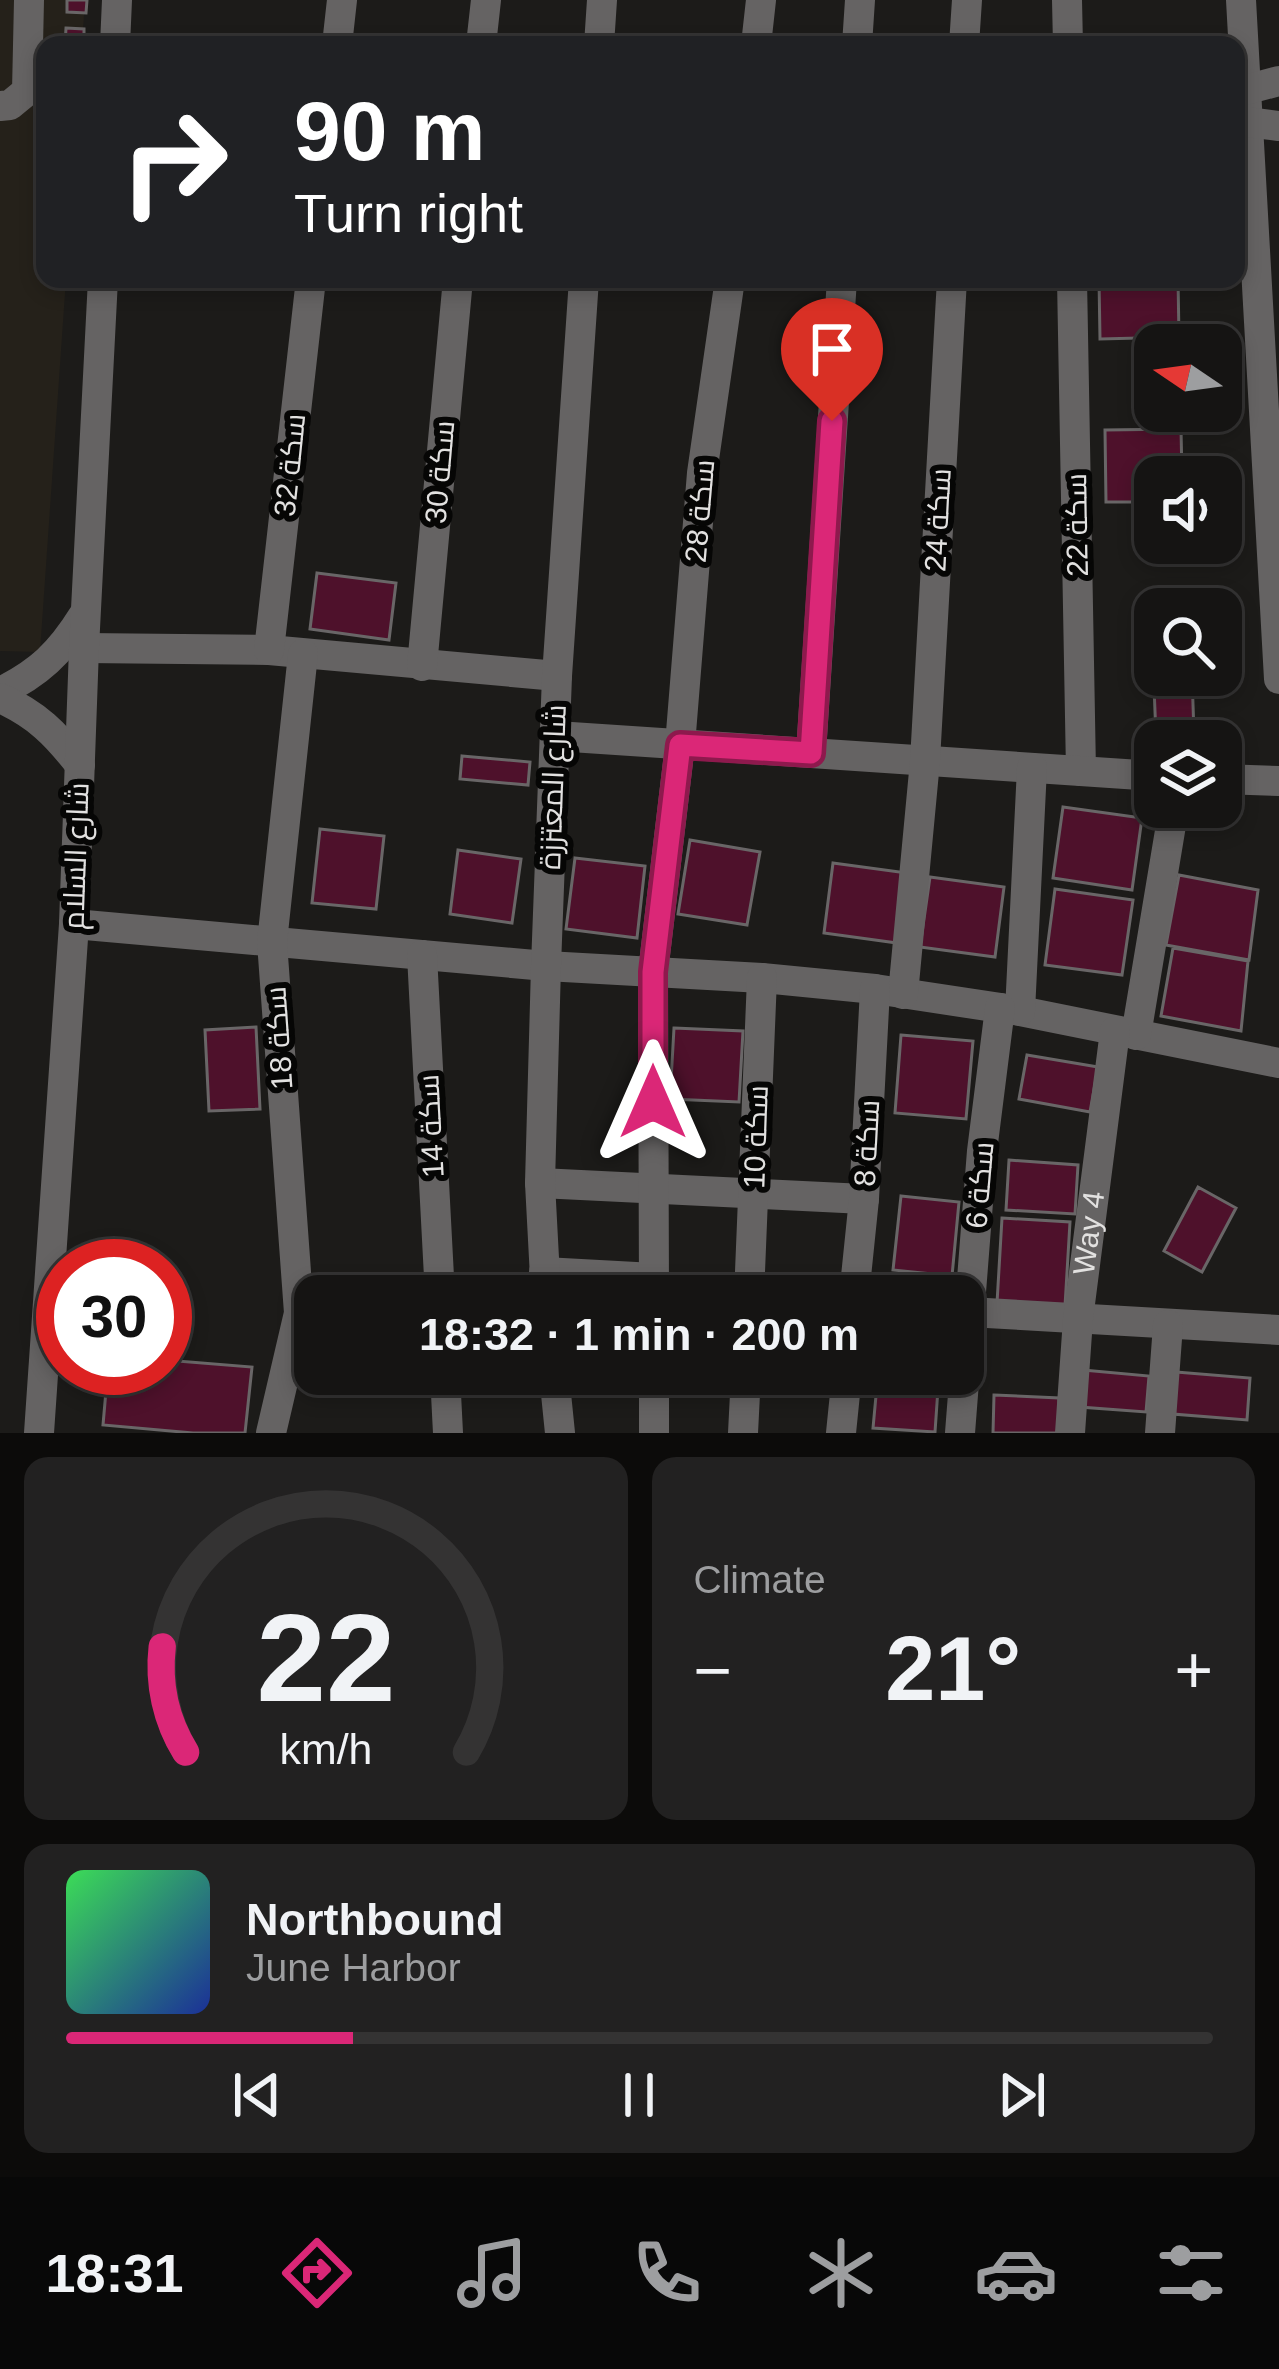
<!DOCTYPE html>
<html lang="en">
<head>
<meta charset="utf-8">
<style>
	:root { --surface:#151413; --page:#222121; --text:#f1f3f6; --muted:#9d9ea0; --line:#343333; --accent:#db2777 }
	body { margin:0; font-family:Helvetica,Cairo,sans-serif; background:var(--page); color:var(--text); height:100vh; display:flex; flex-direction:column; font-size:45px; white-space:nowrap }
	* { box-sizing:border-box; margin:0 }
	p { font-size:39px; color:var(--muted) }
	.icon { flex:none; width:66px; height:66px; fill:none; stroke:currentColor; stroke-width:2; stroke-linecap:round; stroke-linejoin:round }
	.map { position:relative; height:1433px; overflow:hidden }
	.sheet { display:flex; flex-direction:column; gap:24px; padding:24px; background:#0c0b0a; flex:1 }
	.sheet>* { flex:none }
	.guide { position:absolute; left:36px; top:36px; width:1209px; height:252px; border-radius:24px; box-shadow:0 6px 18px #0003,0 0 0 3px var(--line); background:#202124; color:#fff; overflow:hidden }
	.needle { width:78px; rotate:283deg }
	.controls { position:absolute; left:1134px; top:324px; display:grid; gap:24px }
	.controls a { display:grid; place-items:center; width:108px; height:108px; border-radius:24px; background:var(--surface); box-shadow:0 6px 18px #0003,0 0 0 3px var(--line); font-size:60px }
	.speed { position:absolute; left:36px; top:1239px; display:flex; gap:24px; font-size:60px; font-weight:700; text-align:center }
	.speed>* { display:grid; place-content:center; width:156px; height:156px; border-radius:50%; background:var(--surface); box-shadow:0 6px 18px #0003,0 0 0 3px var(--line); line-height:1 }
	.speed .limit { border:18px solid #d22; background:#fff; color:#111 }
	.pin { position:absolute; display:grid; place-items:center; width:102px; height:102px; color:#fff; margin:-123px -51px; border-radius:50% 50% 50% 0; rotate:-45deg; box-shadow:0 0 12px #0007 }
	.pin .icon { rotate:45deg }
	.me { position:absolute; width:132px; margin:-66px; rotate:0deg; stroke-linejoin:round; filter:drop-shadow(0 0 9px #0008) }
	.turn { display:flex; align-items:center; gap:42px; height:252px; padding:0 60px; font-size:54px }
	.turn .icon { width:156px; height:156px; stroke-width:2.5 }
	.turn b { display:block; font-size:84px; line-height:102px }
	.big { font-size:90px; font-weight:700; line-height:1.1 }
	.sheet .tile { flex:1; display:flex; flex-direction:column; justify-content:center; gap:18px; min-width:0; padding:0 42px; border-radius:24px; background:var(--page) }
	.sheet .dial { align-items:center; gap:0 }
	.dial svg { height:312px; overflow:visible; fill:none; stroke:var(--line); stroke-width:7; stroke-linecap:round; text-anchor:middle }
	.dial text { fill:var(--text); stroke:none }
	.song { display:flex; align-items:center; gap:36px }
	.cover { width:144px; height:144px; border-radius:18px; background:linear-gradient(135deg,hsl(130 70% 55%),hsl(230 70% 35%)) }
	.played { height:12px; border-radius:6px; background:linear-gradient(90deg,var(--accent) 25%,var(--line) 25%) }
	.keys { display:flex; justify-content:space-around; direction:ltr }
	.heat { display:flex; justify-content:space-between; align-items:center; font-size:66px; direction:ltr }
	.sheet .tiles { flex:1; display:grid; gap:24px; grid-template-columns:1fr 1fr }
	.tile:last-child { grid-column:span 2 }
	.trip { position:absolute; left:294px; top:1275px; width:690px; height:120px; border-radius:24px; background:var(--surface); box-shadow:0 6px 18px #0003,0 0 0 3px var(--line); font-weight:700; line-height:120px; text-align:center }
	.dock { display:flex; height:192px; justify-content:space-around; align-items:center; background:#080808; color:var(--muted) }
	.dock .icon { width:84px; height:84px }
	.dock .on { color:var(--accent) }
	.dock b { font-size:54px; color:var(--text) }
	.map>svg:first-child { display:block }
	.built { fill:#25211a }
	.building { fill:#4e112b; stroke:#696667; stroke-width:3 }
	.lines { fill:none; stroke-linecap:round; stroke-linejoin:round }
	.minor { stroke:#656363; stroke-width:30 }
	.route-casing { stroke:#8e194d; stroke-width:30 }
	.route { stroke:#db2777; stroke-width:21 }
	.labels { text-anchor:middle; stroke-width:12; stroke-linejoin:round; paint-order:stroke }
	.street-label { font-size:30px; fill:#e2e1e0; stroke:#060605 }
</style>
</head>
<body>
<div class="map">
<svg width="1279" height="1433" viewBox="0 0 1279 1433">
	<rect width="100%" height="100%" fill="#1c1b19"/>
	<path class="built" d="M0,0H85L82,45H45V279H66L40,652L0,651Z"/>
	<path class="building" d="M67,0H87L86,13L67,12Z
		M66,28L84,29V45H65Z
		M1099,279H1178L1179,337L1100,339Z
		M1181,429L1182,477H1155V502H1106L1105,430Z
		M317,573L396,583L389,640L310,629Z
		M1159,591H1186V609H1159Z
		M1153,662L1155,675H1192L1194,734L1156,736Z
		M462,756L530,762L528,785L460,779Z
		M1063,807L1142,818L1132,890L1053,878Z
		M320,829L384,836L376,909L312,903Z
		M690,840L760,852L747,925L678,914Z
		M458,850L521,859L512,923L450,914Z
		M575,858L645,866L637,938L566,929Z
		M833,863L907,873L897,943L824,933Z
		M1179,875L1258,890L1249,960L1166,945Z
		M930,877L1004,887L995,957L920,947Z
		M1055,889L1133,900L1122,975L1045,965Z
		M1173,948L1248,961L1241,1031L1161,1016Z
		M256,1027L260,1109L209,1111L205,1030Z
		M674,1028L743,1031L739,1102L670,1099Z
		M901,1035L973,1041L966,1119L895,1113Z
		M1027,1055L1098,1067L1090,1112L1019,1099Z
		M1009,1160L1078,1165L1075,1214L1006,1210Z
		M1198,1187L1236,1208L1202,1272L1164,1251Z
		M901,1196L959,1202L952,1276L893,1270Z
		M1002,1218L1070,1222L1065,1306L997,1303Z
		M922,1284L952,1287V1296H921Z
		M518,1287L519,1296H454V1290Z
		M165,1360L252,1367L245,1433H193L103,1425L108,1368H165Z
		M1083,1370L1149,1376L1146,1412L1080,1407Z
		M1176,1372L1250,1378L1247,1420L1173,1414Z
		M878,1374H939L935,1432L873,1428Z
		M994,1395L1059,1398L1058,1433H993Z"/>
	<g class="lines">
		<g class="minor">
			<path d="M1067,0L1068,45"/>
			<path d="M1241,0L1279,679"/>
			<path d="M115,45L117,0"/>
			<path d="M337,45L342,0"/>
			<path d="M481,45L486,0"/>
			<path d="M599,45L602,0"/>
			<path d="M756,45L761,0"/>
			<path d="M857,45L860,0"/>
			<path d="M964,45L967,0"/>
			<path d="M1245,90L1279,81"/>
			<path d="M0,106L10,105L27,91L29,0"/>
			<path d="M1247,122L1279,126"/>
			<path d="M1072,279L1081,771"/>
			<path d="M84,648L269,650L557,676"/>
			<path d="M269,650L311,279"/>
			<path d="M422,666L458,279"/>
			<path d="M0,692C39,673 60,653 83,616"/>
			<path d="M0,698C37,715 55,733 80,765"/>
			<path d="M556,736L1155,776"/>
			<path d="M811,753L842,279"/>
			<path d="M1221,779L1279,781"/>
			<path d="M74,924L546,966L762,978L875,989L1020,1011L1279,1063"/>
			<path d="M422,955L440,1296"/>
			<path d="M903,994L925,761L952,279"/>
			<path d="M1020,1011L1032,768"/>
			<path d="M1136,1035L1174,807"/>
			<path d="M540,1183L864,1199"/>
			<path d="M544,1272L654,1278"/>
			<path d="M546,1296L540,1183L546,966L557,676L584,279"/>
			<path d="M654,1296L653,972L680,745L702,473L730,279"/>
			<path d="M749,1296L762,978"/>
			<path d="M854,1296L864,1199L875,989"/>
			<path d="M969,1312L1279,1330"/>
			<path d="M445,1374L448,1433"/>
			<path d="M554,1374L560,1433"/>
			<path d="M654,1374V1433"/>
			<path d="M39,1433L74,924L84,648L103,279"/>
			<path d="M271,1433L299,1313L272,942L303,654"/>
			<path d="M743,1433L746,1374"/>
			<path d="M841,1433L847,1374"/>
			<path d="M960,1433L982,1151L1000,1008"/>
			<path id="s1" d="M1070,1433L1078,1319L1115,1031"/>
			<path d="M1160,1433L1168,1325"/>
		</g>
	</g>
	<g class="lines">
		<g class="route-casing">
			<path id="route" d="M653,1102V972L680,745L811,753L832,421"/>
		</g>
		<use href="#route" class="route"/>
	</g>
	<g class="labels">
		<g class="street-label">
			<text transform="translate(290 465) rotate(-84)" y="10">سكة 32</text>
			<text transform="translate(440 472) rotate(-85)" y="10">سكة 30</text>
			<text transform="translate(700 511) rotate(-85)" y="10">سكة 28</text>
			<text transform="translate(938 520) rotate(-87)" y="10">سكة 24</text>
			<text transform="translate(1077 525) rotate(-91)" y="10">سكة 22</text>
			<text transform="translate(553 787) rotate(-88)" y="10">شارع المعتززة</text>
			<text transform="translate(76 856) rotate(-88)" y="10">شارع السلام</text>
			<text transform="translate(279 1038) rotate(-94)" y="10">سكة 18</text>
			<text transform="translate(431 1126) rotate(-93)" y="10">سكة 14</text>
			<text transform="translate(756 1137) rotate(-88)" y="10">سكة 10</text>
			<text transform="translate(867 1143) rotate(-87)" y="10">سكة 8</text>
			<text transform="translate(980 1185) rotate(-85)" y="10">سكة 6</text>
			<text dy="10" stroke="none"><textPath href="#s1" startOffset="201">Way 4</textPath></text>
		</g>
	</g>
</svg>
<div class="controls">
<a><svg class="needle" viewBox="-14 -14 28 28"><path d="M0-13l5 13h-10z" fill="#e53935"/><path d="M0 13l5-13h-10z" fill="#9d9ea0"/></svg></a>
<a><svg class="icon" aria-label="sound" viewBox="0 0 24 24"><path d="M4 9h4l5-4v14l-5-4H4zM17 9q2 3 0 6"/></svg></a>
<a><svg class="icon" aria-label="search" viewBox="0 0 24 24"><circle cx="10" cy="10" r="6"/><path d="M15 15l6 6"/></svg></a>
<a><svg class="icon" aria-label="layers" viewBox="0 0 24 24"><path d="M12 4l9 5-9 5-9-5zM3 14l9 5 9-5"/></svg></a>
</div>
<div class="speed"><div class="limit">30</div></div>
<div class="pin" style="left:832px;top:421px;background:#d93025"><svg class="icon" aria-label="arrive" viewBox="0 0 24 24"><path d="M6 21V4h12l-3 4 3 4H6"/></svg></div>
<svg class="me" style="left:653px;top:1102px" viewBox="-20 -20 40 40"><path d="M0-17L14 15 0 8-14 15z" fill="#db2777" stroke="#fff" stroke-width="4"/></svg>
<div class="trip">18:32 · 1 min · 200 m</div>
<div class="guide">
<div class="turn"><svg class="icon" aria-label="right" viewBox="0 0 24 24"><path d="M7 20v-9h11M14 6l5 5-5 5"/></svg><div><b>90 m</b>Turn right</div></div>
</div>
</div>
<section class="sheet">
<div class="tiles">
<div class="tile dial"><svg viewBox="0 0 100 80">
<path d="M14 69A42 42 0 1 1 86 69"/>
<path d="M14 69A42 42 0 0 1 8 42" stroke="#db2777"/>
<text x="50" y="56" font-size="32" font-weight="700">22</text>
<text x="50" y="72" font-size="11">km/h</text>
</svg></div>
<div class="tile"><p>Climate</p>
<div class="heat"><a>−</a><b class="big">21°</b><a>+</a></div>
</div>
<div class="tile">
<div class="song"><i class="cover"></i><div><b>Northbound</b><p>June Harbor</p></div></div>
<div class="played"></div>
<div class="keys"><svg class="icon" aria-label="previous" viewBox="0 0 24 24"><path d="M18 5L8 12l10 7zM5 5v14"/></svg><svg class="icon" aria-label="pause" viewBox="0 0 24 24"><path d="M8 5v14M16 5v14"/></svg><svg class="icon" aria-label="next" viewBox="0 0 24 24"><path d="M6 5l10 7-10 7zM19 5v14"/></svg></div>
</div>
</div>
</section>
<nav class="dock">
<b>18:31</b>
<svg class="icon on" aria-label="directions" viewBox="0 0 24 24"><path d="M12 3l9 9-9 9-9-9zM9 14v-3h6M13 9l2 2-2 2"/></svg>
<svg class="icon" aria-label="music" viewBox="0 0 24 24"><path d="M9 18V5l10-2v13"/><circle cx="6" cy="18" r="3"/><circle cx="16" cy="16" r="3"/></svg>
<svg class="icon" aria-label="phone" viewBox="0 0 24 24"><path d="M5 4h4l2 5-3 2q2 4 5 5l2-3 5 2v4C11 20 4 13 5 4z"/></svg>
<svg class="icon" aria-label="climate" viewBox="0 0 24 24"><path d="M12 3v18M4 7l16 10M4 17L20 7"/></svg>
<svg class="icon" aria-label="car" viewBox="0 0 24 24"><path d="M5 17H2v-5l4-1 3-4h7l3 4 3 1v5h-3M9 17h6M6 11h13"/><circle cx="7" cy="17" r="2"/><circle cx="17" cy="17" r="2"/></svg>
<svg class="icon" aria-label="filters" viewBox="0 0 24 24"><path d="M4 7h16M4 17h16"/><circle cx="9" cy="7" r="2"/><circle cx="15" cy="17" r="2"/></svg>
</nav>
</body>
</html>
